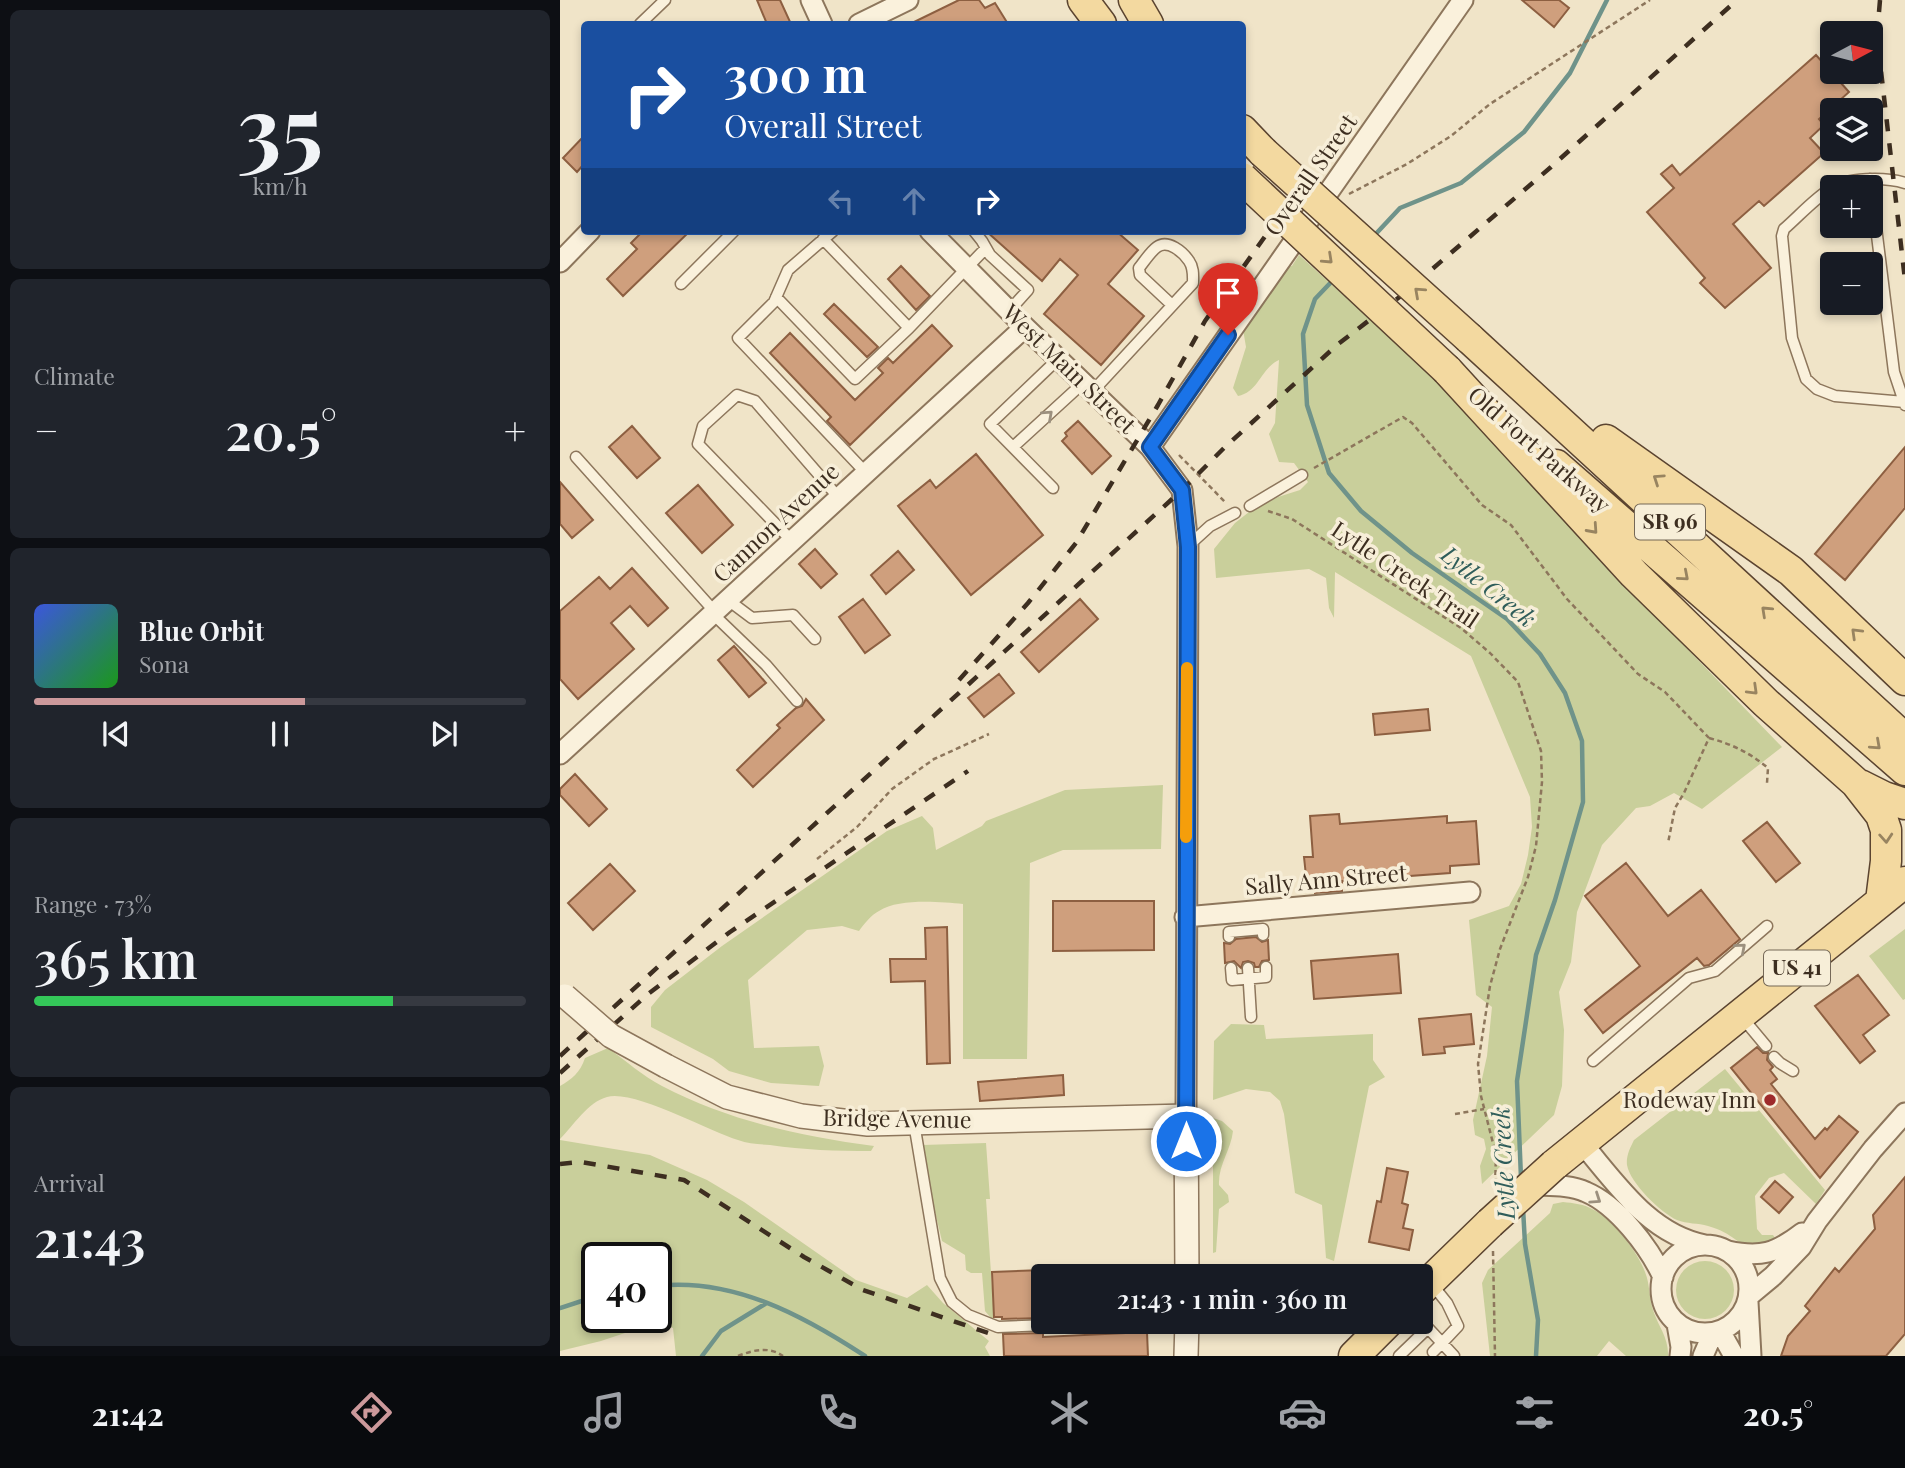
<!DOCTYPE html>
<html lang="en">
<head>
<meta charset="utf-8">
<style>
	:root { --surface:#171b24; --page:#20242c; --text:#f1f3f6; --muted:#9ea1a6; --line:#363941; --accent:#cc999b }
	body { margin:0; font-family:"Playfair Display",serif; background:var(--page); color:var(--text); height:100vh; display:flex; flex-direction:column; font-size:26px; white-space:nowrap }
	* { box-sizing:border-box; margin:0 }
	p { font-size:23px; color:var(--muted) }
	.icon { flex:none; width:38px; height:38px; fill:none; stroke:currentColor; stroke-width:2; stroke-linecap:round; stroke-linejoin:round }
	.map { position:relative; flex:1; overflow:hidden }
	.side { display:flex; flex-direction:column; gap:10px; padding:10px; background:#0d0f14; width:560px }
	.side>* { flex:none }
	.top-card { position:absolute; left:21px; top:21px; width:665px; height:214px; border-radius:7px; box-shadow:0 4px 10px #0003; background:#1a4fa0; color:#fff; overflow:hidden }
	.needle { width:46px; rotate:83deg }
	.controls { position:absolute; left:1260px; top:21px; display:grid; gap:14px }
	.controls a { display:grid; place-items:center; width:63px; height:63px; border-radius:7px; background:var(--surface); box-shadow:0 4px 10px #0003; font-size:35px }
	.speed { position:absolute; left:21px; top:1242px; display:flex; gap:14px; font-size:35px; font-weight:700; text-align:center }
	.speed>* { display:grid; place-content:center; width:91px; height:91px; border-radius:50%; background:var(--surface); box-shadow:0 4px 10px #0003; line-height:1 }
	.speed .limit { border:4px solid #111; border-radius:10px; background:#fff; color:#111 }
	.pin { position:absolute; display:grid; place-items:center; width:60px; height:60px; color:#fff; margin:-72px -30px; border-radius:50% 50% 50% 0; rotate:-45deg; box-shadow:0 0 7px #0007 }
	.pin .icon { rotate:45deg }
	.me { position:absolute; width:77px; margin:-38px; rotate:0deg; stroke-linejoin:round; filter:drop-shadow(0 0 5px #0008) }
	.turn { display:flex; align-items:center; gap:24px; height:147px; padding:0 28px; font-size:32px }
	.turn .icon { width:91px; height:91px; stroke-width:2.5 }
	.turn b { display:block; font-size:49px; line-height:60px }
	.lanes { display:flex; align-items:center; height:66px; padding:0 28px; background:#0003; justify-content:center; gap:35px; direction:ltr }
	.lanes .off { opacity:.35 }
	.big { font-size:52px; font-weight:600; line-height:1.1 }
	.side .card { flex:1; display:flex; flex-direction:column; justify-content:center; gap:10px; min-width:0; padding:0 24px; border-radius:10px; background:var(--page) }
	.side .dial { align-items:center; gap:0 }
	.dial b { font-size:91px; line-height:1 }
	.song { display:flex; align-items:center; gap:21px }
	.cover { width:84px; height:84px; border-radius:10px; background:linear-gradient(135deg,hsl(230 70% 55%),hsl(120 70% 35%)) }
	.played { height:7px; border-radius:4px; background:linear-gradient(90deg,var(--accent) 55%,var(--line) 55%) }
	.keys { display:flex; justify-content:space-around; direction:ltr }
	.heat { display:flex; justify-content:space-between; align-items:center; font-size:38px; direction:ltr }
	.charge { height:10px; border-radius:5px; background:linear-gradient(90deg,#34c759 73%,var(--line) 0) }
	.trip { position:absolute; left:471px; top:1264px; width:402px; height:70px; border-radius:7px; background:var(--surface); box-shadow:0 4px 10px #0003; font-weight:600; line-height:70px; text-align:center }
	.menu { display:flex; height:112px; justify-content:space-around; align-items:center; background:#090b0e; color:var(--muted) }
	.menu .icon { width:49px; height:49px }
	.menu .active { color:var(--accent) }
	.menu b { font-size:32px; color:var(--text) }
	main { display:flex; flex:1; min-height:0 }
	.map>svg:first-child { display:block }
	.green { fill:#c9cf9b; fill-rule:evenodd }
	.lines { fill:none; stroke-linecap:round; stroke-linejoin:round }
	.stream { stroke:#6f938a; stroke-width:4.5 }
	.building { fill:#cf9f7d; stroke:#8d5f41; stroke-width:2 }
	.service-casing { stroke:#8d765c; stroke-width:13 }
	.minor-casing { stroke:#8d765c; stroke-width:23 }
	.tertiary-casing { stroke:#8d765c; stroke-width:26 }
	.primary-casing { stroke:#5b4430; stroke-width:33 }
	.path { stroke:#8d765c; stroke-width:2.5; stroke-dasharray:5 3.5; stroke-linecap:butt }
	.service { stroke:#faf1dc; stroke-width:10 }
	.minor { stroke:#faf1dc; stroke-width:19 }
	.tertiary { stroke:#faf1dc; stroke-width:23 }
	.primary { stroke:#f3d9a0; stroke-width:30 }
	.rail { stroke:#3d2e20; stroke-width:4.5; stroke-dasharray:12 12; stroke-linecap:butt }
	.tertiary-bridge-casing { stroke:#8d765c; stroke-width:26; stroke-linecap:butt }
	.primary-bridge-casing { stroke:#5b4430; stroke-width:33; stroke-linecap:butt }
	.tertiary-bridge { stroke:#faf1dc; stroke-width:23 }
	.primary-bridge { stroke:#f3d9a0; stroke-width:30 }
	.oneway { stroke:#988460 }
	.oneway2 { stroke:#9c907e }
	.route-casing { stroke:#114b97; stroke-width:18 }
	.route { stroke:#1a73e8; stroke-width:12 }
	.slow { stroke:#f59e0b; stroke-width:12 }
	.poi-dot { fill:#9e2a2b; stroke:#f7eed8; stroke-width:2.5 }
	.labels { text-anchor:middle; stroke-width:7; stroke-linejoin:round; paint-order:stroke }
	.shield { fill:#f7eed8; stroke:#756857; stroke-width:2 }
	.shield-label { font-size:21px; font-weight:bold; fill:#3d2e20 }
	.street-label { font-size:23px; fill:#3d2e20; stroke:#f7eed8 }
	.poi-label { font-size:23px; fill:#3d2e20; stroke:#f7eed8; text-anchor:end }
	.water-label { font-size:24px; font-style:italic; fill:#2f5d5a; stroke:#f7eed8 }
</style>
</head>
<body>
<main>
<section class="side">
<div class="card dial"><b>35</b><p>km/h</p></div>
<div class="card"><p>Climate</p>
<div class="heat"><a>−</a><b class="big">20.5°</b><a>+</a></div>
</div>
<div class="card">
<div class="song"><i class="cover"></i><div><b>Blue Orbit</b><p>Sona</p></div></div>
<div class="played"></div>
<div class="keys"><svg class="icon" aria-label="previous" viewBox="0 0 24 24"><path d="M18 5L8 12l10 7zM5 5v14"/></svg><svg class="icon" aria-label="pause" viewBox="0 0 24 24"><path d="M8 5v14M16 5v14"/></svg><svg class="icon" aria-label="next" viewBox="0 0 24 24"><path d="M6 5l10 7-10 7zM19 5v14"/></svg></div>
</div>
<div class="card"><p>Range · 73%</p><b class="big">365 km</b><div class="charge"></div></div>
<div class="card"><p>Arrival</p><b class="big">21:43</b></div>
</section>
<div class="map">
<svg width="1345" height="1356" viewBox="0 0 1345 1356">
	<rect width="100%" height="100%" fill="#f0e4c8"/>
	<path class="green" d="M739,255L869,373L1060,579L1222,747L1142,809L1114,793L1090,806L1076,808L1042,845L1017,912L1011,962L999,992L1004,1030L1002,1086L994,1115L922,1184L920,1166L926,1149L924,1139L915,1135L913,1120L927,1056L932,1007L916,995L909,920L949,906L961,884L968,855L972,827L970,797L911,656L775,572L774,618L769,608L766,578L749,569L656,578L654,549L675,523L689,512L718,497L740,490L748,482L734,463L719,462L709,434L715,423L719,360C700,369 699,392 678,396L673,388L686,347L679,306L706,269L732,266Z
		M603,785L601,849L503,850L470,863L467,1059H403V904C380,902 339,898 319,911C311,915 304,924 299,931L282,926L247,930L188,980L194,1048L259,1046L264,1066L259,1086L211,1083L169,1071L153,1059L91,1027V1007L105,990L162,946L327,831L362,816L373,828L376,850L422,826L426,821L505,790Z
		M1345,929V999L1343,1000L1309,956Z
		M671,1024L704,1025L706,1039L813,1034V1060L825,1077L809,1086L774,1261L766,1258L762,1205L735,1193L724,1114L720,1101L710,1092L686,1089L653,1100L654,1041Z
		M48,1048C66,1061 83,1076 102,1086C169,1121 240,1136 314,1146L311,1151C277,1151 243,1150 210,1145C199,1144 188,1144 178,1140C149,1131 73,1089 47,1097C28,1102 13,1126 0,1139V1086C12,1079 20,1073 25,1058Z
		M1165,1069L1265,1190L1256,1204L1224,1173L1209,1178L1195,1196L1197,1229L1202,1235H1213L1217,1241C1173,1254 1184,1236 1148,1226C1138,1223 1127,1224 1117,1220C1101,1213 1070,1183 1067,1165C1066,1156 1070,1148 1074,1140Z
		M653,1118L662,1121L673,1131C671,1150 658,1165 659,1185L668,1195L669,1202L659,1209L656,1252L653,1253Z
		M0,1140L90,1155L147,1180L184,1202L296,1280L347,1298L367,1285L383,1303L429,1341L425,1347L430,1356H116L113,1328L100,1324L89,1325L41,1341L0,1351ZM37,1258H96V1318H37Z
		M426,1143L430,1199H426L434,1318H431L425,1311L422,1273H411L406,1270L405,1255L382,1241L370,1191L363,1145Z
		M1003,1202C1013,1203 1024,1204 1034,1210C1053,1220 1078,1252 1085,1272C1090,1284 1089,1298 1093,1310C1098,1326 1109,1338 1108,1356H1066L1049,1341L1037,1356H930L922,1283L928,1270L990,1213L993,1204Z
		M1116 1290a29 29 0 1 1 58 0a29 29 0 1 1-58 0Z"/>
	<g class="lines">
		<path class="stream" d="M812,238L840,208L901,183L964,132L1010,73L1047,0
			M775,278L755,299L743,334L747,405L769,473L801,511L852,553L947,619L980,654L1005,693L1022,741L1023,802L995,900L976,955L957,1081L961,1178
			M963,1208L965,1244L978,1320L976,1356
			M96,1286C173,1277 244,1316 305,1356
			M0,1308L37,1296
			M142,1356L161,1331L205,1304"/>
	</g>
	<path class="building" d="M197,0H220L231,24H207Z
		M399,0H419L425,8L435,3L448,24H350Z
		M962,0H999L1009,8L994,27Z
		M1256,55L1289,92L1259,119L1264,125L1250,138L1264,153L1204,206L1199,201L1173,224L1211,268L1165,308L1140,283L1145,278L1087,212L1114,188L1101,174L1112,165L1120,175Z
		M24,136V164L17,172L3,158Z
		M83,231H130L63,296L47,279L77,249L71,243Z
		M426,231H556L578,250L548,284L584,316L541,365L484,314L518,275L500,259L482,281Z
		M341,266L370,296L356,310L328,279Z
		M274,304L318,347L307,357L264,314Z
		M372,325L392,346L290,445L267,421L271,417L210,353L230,333L295,400L323,373L318,368L328,358L333,363Z
		M518,421L551,456L532,474L502,441L507,436L505,433Z
		M72,426L100,458L77,478L49,447Z
		M1345,447V508L1285,580L1255,554Z
		M416,454L483,535L411,595L338,506L370,480L376,488Z
		M0,482L33,520L12,538L0,524Z
		M138,485L173,525L142,553L106,513Z
		M255,549L277,574L261,588L239,564Z
		M338,551L354,570L326,594L311,575Z
		M72,568L108,608L88,626L70,606L51,623L74,649L18,699L0,679V611L39,577L50,589Z
		M303,599L330,635L305,653L279,617Z
		M520,599L538,619L479,672L461,652Z
		M174,646L206,683L189,697L158,660Z
		M439,674L454,693L424,717L408,698Z
		M246,699L264,720L193,787L177,770L220,728L217,725L236,708L242,706Z
		M868,709L870,730L815,735L813,714Z
		M15,774L47,809L29,826L0,795V789Z
		M779,814L780,824L887,816V823L916,821L919,864L890,866V873L782,881V891L755,893V885H747L744,857H753L750,816Z
		M1207,822L1240,863L1216,882L1183,841Z
		M1066,863L1108,916L1141,890L1180,939L1149,965L1144,966L1137,958L1043,1033L1025,1010L1080,966L1025,896Z
		M50,864L75,891L33,930L8,903Z
		M493,901H594V950L493,951Z
		M387,927L390,1063L367,1064L365,981L331,982L330,959H366L365,928Z
		M696,937L702,942L708,940L709,960L702,961L699,967H695L694,963L688,961L683,962L681,968L674,961L665,963L664,943L670,944L676,939Z
		M838,954L841,993L754,999L751,961Z
		M1298,975L1329,1015L1303,1035L1315,1051L1300,1063L1255,1006Z
		M911,1014L914,1044L884,1047L885,1053L863,1055L859,1019Z
		M1197,1047L1203,1053H1208L1207,1060L1213,1067L1210,1070L1217,1079L1211,1084L1255,1139L1265,1128L1267,1130L1279,1116L1298,1132L1260,1178L1171,1068Z
		M503,1075L504,1095L420,1101L418,1082Z
		M827,1168L848,1172L842,1203L848,1205L843,1228L853,1230L849,1250L809,1242L817,1201L821,1202Z
		M1345,1177V1334L1326,1356H1221L1228,1336L1250,1311L1245,1306L1275,1268L1279,1272L1315,1229L1313,1215Z
		M1215,1181L1233,1197L1219,1213L1201,1197Z
		M483,1270V1318L442,1319V1317H434L432,1272Z
		M587,1332L588,1356H444L443,1334L483,1333V1337Z"/>
	<g class="lines">
		<g class="service-casing">
			<path id="service" d="M80,24L105,0
				M1310,179L1334,372L1345,405
				M1345,183C1326,177 1286,177 1270,189C1253,200 1239,216 1224,229L1222,236L1232,338L1246,379L1257,389L1275,396L1345,402
				M273,231L228,270L214,302L178,338L306,473
				M414,231L422,241L430,255L468,290L449,311
				M263,239L349,328
				M121,284L174,231
				M216,297L295,379L349,328L426,248
				M532,392L633,283C633,276 634,268 629,261C623,252 608,239 597,247C590,252 584,262 579,268L580,275L612,305
				M453,447L523,383
				M16,457L155,612
				M493,488L430,424L498,359
				M690,506L742,475
				M232,541L138,444L143,426L177,395L195,401L279,498
				M628,546L650,526L675,513
				M168,600L192,618L233,615L255,639
				M153,614L206,665L237,701
				M669,937V932L703,929V935
				M671,968L672,980L706,977V967
				M688,968L691,1017
				M1181,1016L1206,1046
				M1214,1057L1220,1063L1233,1071
				M1033,1061L1129,978L1155,971L1207,926
				M354,1123L380,1278L392,1302L408,1315L438,1327L584,1321
				M873,1352L882,1343L894,1356
				M839,1356L868,1328L882,1343L898,1326L887,1303L871,1283"/>
		</g>
		<g class="minor-casing">
			<path id="minor" d="M251,0L262,24
				M299,24L348,0
				M370,231L465,327L590,447L622,490L628,546L626,1116
				M0,262L30,231
				M590,447L903,0
				M0,754L465,327
				M625,917L910,892
				M1021,1142C1057,1184 1089,1234 1145,1245
				M971,1185C988,1186 1009,1184 1026,1192C1057,1205 1089,1247 1103,1277
				M1101 1289a44 44 0 1 1 88 0a44 44 0 1 1-88 0Z
				M1168,1251C1201,1258 1216,1253 1242,1233
				M1189,1296L1213,1276L1241,1247L1257,1221L1313,1149L1345,1113
				M1188,1302L1191,1356
				M1117,1324L1121,1347L1120,1356
				M1160,1331L1174,1356
				M1143,1356L1153,1333"/>
		</g>
		<g class="tertiary-casing">
			<path id="tertiary" d="M106,1066L167,1097L241,1116L308,1124L626,1116L627,1276
				M626,1356L627,1321"/>
		</g>
		<g class="primary-casing">
			<path id="primary" d="M523,0L541,24
				M574,0L588,24
				M682,130L703,152
				M909,338L1345,739
				M887,370L1074,574L1206,703L1296,783L1321,815L1326,830V861L1321,901
				M1046,440L1231,571L1345,680
				M996,465L1345,770
				M1300,785L1324,797L1345,804
				M994,1165L1345,882
				M861,1290L930,1223
				M794,1356L829,1321"/>
		</g>
		<path class="path" d="M789,194L847,164L891,136L930,104L1090,0
			M619,455L666,503
			M754,468L843,417L852,423L922,505L951,525L1007,599L1078,674L1105,692L1149,738L1124,793L1115,808L1108,843
			M708,511L732,519L901,628L930,653L958,682L981,751L982,782L976,846L968,877L940,949L930,986L918,1064L921,1096L936,1155L935,1188
			M1149,738C1172,744 1190,753 1208,768L1207,783
			M257,859L297,827L332,789L374,759L429,734
			M895,1114L924,1109
			M933,1251L935,1356
			M178,1356C193,1350 209,1346 223,1356"/>
		<use href="#service" class="service"/>
		<use href="#minor" class="minor"/>
		<use href="#tertiary" class="tertiary"/>
		<use href="#primary" class="primary"/>
		<path class="rail" d="M1320,0L1317,36L1345,280
			M399,680L468,603L516,543L598,405L645,321L728,204
			M0,1056L622,490L664,448L777,345L842,295L991,167L1177,0
			M0,1073L88,994L170,932L408,771
			M0,1164L21,1162L124,1180L244,1257L303,1290L431,1334"/>
		<g class="tertiary-bridge-casing">
			<path id="tertiary-bridge" d="M5,996L51,1036L106,1066"/>
		</g>
		<g class="primary-bridge-casing">
			<path id="primary-bridge" d="M703,152L909,338
				M682,178L887,370
				M930,1223L994,1165"/>
		</g>
		<use href="#tertiary-bridge" class="tertiary-bridge"/>
		<use href="#primary-bridge" class="primary-bridge"/>
	</g>
	<defs><path id="oneway-chevron" d="M-2-3.5L2.5 0L-2 3.5" fill="none" stroke-width="1.6" stroke-linecap="round" stroke-linejoin="round" transform="scale(1.75)"/></defs>
	<g class="oneway">
		<use href="#oneway-chevron" transform="translate(768 259) rotate(43)"/>
		<use href="#oneway-chevron" transform="translate(859 292) rotate(-138)"/>
		<use href="#oneway-chevron" transform="translate(1098 479) rotate(-146)"/>
		<use href="#oneway-chevron" transform="translate(1033 529) rotate(48)"/>
		<use href="#oneway-chevron" transform="translate(1124 576) rotate(41)"/>
		<use href="#oneway-chevron" transform="translate(1206 611) rotate(-137)"/>
		<use href="#oneway-chevron" transform="translate(1296 633) rotate(-136)"/>
		<use href="#oneway-chevron" transform="translate(1193 690) rotate(44)"/>
		<use href="#oneway-chevron" transform="translate(1316 745) rotate(42)"/>
		<use href="#oneway-chevron" transform="translate(1326 838) rotate(86)"/>
	</g>
	<g class="oneway2">
		<use href="#oneway-chevron" transform="translate(488 415) rotate(-42)"/>
		<use href="#oneway-chevron" transform="translate(1181 948) rotate(-41)"/>
		<use href="#oneway-chevron" transform="translate(1036 1199) rotate(34)"/>
	</g>
	<g class="lines">
		<g class="route-casing">
			<path id="route" d="M626,1141L628,547L622,490L590,447L668,335"/>
		</g>
		<use href="#route" class="route"/>
		<path class="slow" d="M626,837L627,668"/>
	</g>
	<circle class="poi-dot" cx="1210" cy="1100" r="7"/>
	<g class="labels">
		<g class="shield">
			<rect x="1075" y="504.5" width="70" height="35" rx="5"/>
			<rect x="1204" y="950.5" width="66" height="35" rx="5"/>
		</g>
		<g class="shield-label">
			<text x="1110" y="529">SR 96</text>
			<text x="1237" y="975">US 41</text>
		</g>
		<g class="street-label">
			<text transform="translate(751 175) rotate(-55)" y="8">Overall Street</text>
			<text transform="translate(509 369) rotate(44)" y="8">West Main Street</text>
			<text transform="translate(979 450) rotate(41)" y="8">Old Fort Parkway</text>
			<text transform="translate(216 523) rotate(-43)" y="8">Cannon Avenue</text>
			<text transform="translate(845 575) rotate(34)" y="8">Lytle Creek Trail</text>
			<text transform="translate(766 880) rotate(-5)" y="8">Sally Ann Street</text>
			<text transform="translate(337 1119) rotate(1)" y="8">Bridge Avenue</text>
		</g>
		<g class="poi-label">
			<text x="1196" y="1108">Rodeway Inn</text>
		</g>
		<g class="water-label">
			<text transform="translate(928 587) rotate(39)" y="8">Lytle Creek</text>
			<text transform="translate(944 1163) rotate(-93)" y="8">Lytle Creek</text>
		</g>
	</g>
</svg>
<div class="controls">
<a><svg class="needle" viewBox="-14 -14 28 28"><path d="M0-13l5 13h-10z" fill="#e53935"/><path d="M0 13l5-13h-10z" fill="#9ea1a6"/></svg></a>
<a><svg class="icon" aria-label="layers" viewBox="0 0 24 24"><path d="M12 4l9 5-9 5-9-5zM3 14l9 5 9-5"/></svg></a>
<a>+</a>
<a>−</a>
</div>
<div class="speed"><div class="limit">40</div></div>
<div class="pin" style="left:668px;top:335px;background:#d93025"><svg class="icon" aria-label="arrive" viewBox="0 0 24 24"><path d="M6 21V4h12l-3 4 3 4H6"/></svg></div>
<svg class="me" style="left:626px;top:1141px" viewBox="-20 -20 40 40"><circle r="17" fill="#1a73e8" stroke="#fff" stroke-width="3"/><path d="M0-11L8 9 0 5-8 9z" fill="#fff"/></svg>
<div class="trip">21:43 · 1 min · 360 m</div>
<div class="top-card">
<div class="turn"><svg class="icon" aria-label="right" viewBox="0 0 24 24"><path d="M7 20v-9h11M14 6l5 5-5 5"/></svg><div><b>300 m</b>Overall Street</div></div>
<div class="lanes"><svg class="icon off" aria-label="left" viewBox="0 0 24 24"><path d="M17 20v-9H6M10 6l-5 5 5 5"/></svg><svg class="icon off" aria-label="ahead" viewBox="0 0 24 24"><path d="M12 20V5M6 11l6-6 6 6"/></svg><svg class="icon" aria-label="right" viewBox="0 0 24 24"><path d="M7 20v-9h11M14 6l5 5-5 5"/></svg></div>
</div>
</div>
</main>
<nav class="menu">
<b>21:42</b>
<svg class="icon active" aria-label="directions" viewBox="0 0 24 24"><path d="M12 3l9 9-9 9-9-9zM9 14v-3h6M13 9l2 2-2 2"/></svg>
<svg class="icon" aria-label="music" viewBox="0 0 24 24"><path d="M9 18V5l10-2v13"/><circle cx="6" cy="18" r="3"/><circle cx="16" cy="16" r="3"/></svg>
<svg class="icon" aria-label="phone" viewBox="0 0 24 24"><path d="M5 4h4l2 5-3 2q2 4 5 5l2-3 5 2v4C11 20 4 13 5 4z"/></svg>
<svg class="icon" aria-label="climate" viewBox="0 0 24 24"><path d="M12 3v18M4 7l16 10M4 17L20 7"/></svg>
<svg class="icon" aria-label="car" viewBox="0 0 24 24"><path d="M5 17H2v-5l4-1 3-4h7l3 4 3 1v5h-3M9 17h6M6 11h13"/><circle cx="7" cy="17" r="2"/><circle cx="17" cy="17" r="2"/></svg>
<svg class="icon" aria-label="filters" viewBox="0 0 24 24"><path d="M4 7h16M4 17h16"/><circle cx="9" cy="7" r="2"/><circle cx="15" cy="17" r="2"/></svg>
<b>20.5°</b>
</nav>
</body>
</html>
